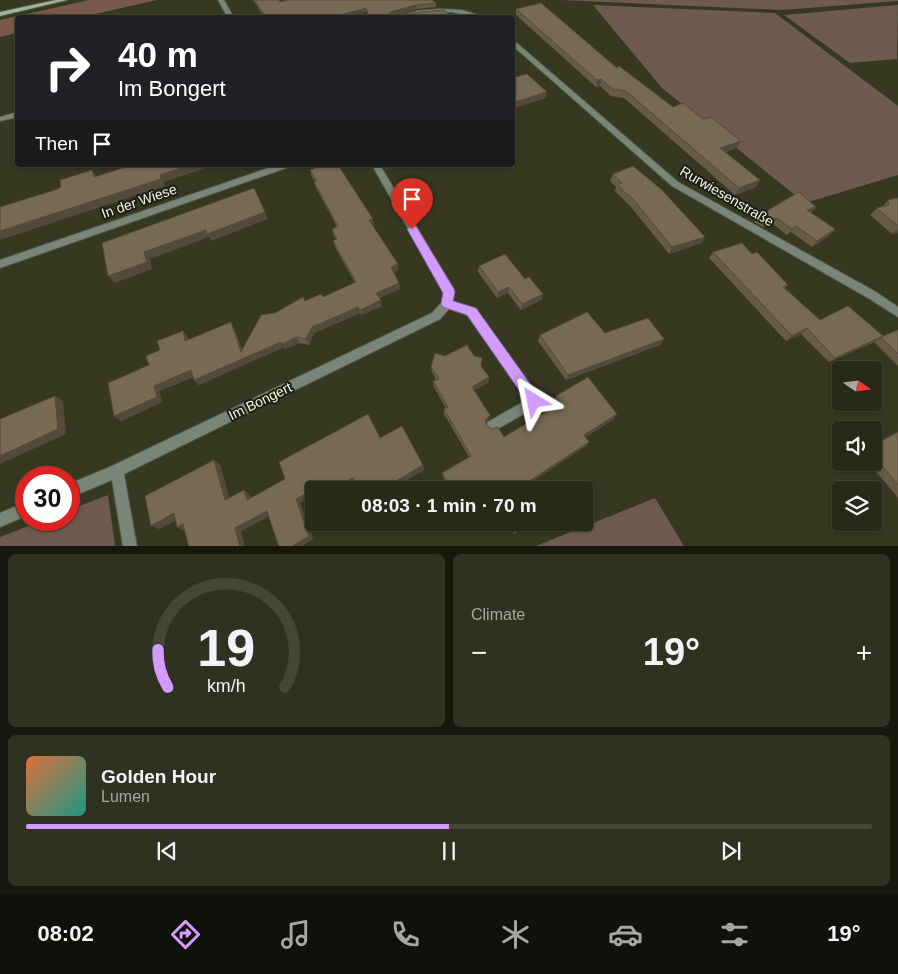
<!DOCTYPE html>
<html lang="en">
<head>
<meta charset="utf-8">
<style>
	:root { --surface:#282a18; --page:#303221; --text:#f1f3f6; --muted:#a5a7a2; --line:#444637; --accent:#d39cfc }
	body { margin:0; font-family:Arial,sans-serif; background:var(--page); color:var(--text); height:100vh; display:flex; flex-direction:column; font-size:19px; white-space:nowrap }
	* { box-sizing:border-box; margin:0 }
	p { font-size:16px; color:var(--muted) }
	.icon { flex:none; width:28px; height:28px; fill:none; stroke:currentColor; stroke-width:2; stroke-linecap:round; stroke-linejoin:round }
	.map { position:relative; height:546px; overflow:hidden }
	.drawer { display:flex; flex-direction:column; gap:8px; padding:8px; background:#16170d; flex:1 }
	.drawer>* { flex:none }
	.banner { position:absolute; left:15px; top:15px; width:500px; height:152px; border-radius:5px; box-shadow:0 1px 4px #0004,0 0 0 1px var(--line); background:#202124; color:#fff; overflow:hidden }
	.needle { width:32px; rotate:104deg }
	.tools { position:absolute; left:832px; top:361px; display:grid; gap:10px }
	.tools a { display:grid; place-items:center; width:50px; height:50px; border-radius:5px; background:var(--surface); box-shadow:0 1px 4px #0004,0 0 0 1px var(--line); font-size:25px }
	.speed { position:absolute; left:15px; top:466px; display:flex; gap:10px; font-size:25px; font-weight:700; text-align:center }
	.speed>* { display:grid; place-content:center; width:65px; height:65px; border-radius:50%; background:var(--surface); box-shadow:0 1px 4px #0004,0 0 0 1px var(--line); line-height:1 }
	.speed .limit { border:8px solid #d22; background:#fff; color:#111 }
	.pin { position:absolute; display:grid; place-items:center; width:42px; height:42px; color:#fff; margin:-51px -21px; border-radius:50% 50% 50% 0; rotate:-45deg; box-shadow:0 0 5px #0007 }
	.pin .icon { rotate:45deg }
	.me { position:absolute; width:55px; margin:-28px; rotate:325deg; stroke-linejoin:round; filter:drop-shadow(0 0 4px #0008) }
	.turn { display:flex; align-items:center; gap:18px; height:105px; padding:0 20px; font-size:22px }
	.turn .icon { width:65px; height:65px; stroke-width:2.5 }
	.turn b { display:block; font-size:35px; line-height:42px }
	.then { display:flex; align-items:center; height:48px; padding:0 20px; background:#0003; gap:10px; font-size:19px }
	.big { font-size:38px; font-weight:800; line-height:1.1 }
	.drawer .card { flex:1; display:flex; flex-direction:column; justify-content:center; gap:8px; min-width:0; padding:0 18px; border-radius:8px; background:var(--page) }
	.drawer .dial { align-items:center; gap:0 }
	.dial svg { height:130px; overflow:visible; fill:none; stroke:var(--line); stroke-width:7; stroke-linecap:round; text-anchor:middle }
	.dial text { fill:var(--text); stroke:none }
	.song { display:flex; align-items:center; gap:15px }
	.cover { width:60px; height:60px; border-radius:8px; background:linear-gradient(135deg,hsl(20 70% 55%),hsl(170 70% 35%)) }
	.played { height:5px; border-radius:2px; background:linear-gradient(90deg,var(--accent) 50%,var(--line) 50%) }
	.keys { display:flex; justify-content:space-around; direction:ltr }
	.heat { display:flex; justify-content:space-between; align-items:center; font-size:28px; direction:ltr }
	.drawer .tiles { flex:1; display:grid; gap:8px; grid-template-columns:1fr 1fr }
	.card:last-child { grid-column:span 2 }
	.trip { position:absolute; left:305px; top:481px; width:288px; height:50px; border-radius:5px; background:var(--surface); box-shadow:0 1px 4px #0004,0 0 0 1px var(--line); font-weight:800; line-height:50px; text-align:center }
	.tabs { display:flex; height:80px; justify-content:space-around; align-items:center; background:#10110a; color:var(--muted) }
	.tabs .icon { width:35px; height:35px }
	.tabs .active { color:var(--accent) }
	.tabs b { font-size:22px; color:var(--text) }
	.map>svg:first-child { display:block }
	.green { fill:#6e5a51 }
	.forest { fill:#78594a }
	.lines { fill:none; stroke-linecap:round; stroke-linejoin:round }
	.service-casing { stroke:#545640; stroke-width:2 }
	.minor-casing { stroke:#545640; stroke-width:2 }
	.secondary-casing { stroke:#545640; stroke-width:2 }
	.service { fill:#7a857a; fill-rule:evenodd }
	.minor { fill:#7a857a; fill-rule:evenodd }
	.secondary { fill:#a1b2a0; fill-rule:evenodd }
	.wall { fill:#675a47 }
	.shaded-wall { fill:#544a39 }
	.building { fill:#786952; stroke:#544a39 }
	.route { fill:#d39cfc; stroke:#8965a4 }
	.labels { text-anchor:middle; stroke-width:4; stroke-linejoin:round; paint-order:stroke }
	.street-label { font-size:14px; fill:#f1f3e5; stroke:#1d1e14 }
</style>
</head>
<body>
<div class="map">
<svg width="898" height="547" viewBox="0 0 898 547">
	<rect width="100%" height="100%" fill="#363820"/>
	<path class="green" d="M560,0H898V1L782,10Z
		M593,5L775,13L898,106V175L805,203L662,88Z
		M898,5L897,59L850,63L784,15Z
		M108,495L115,546H0V537L44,520H69V510Z
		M655,498L684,546H536Z"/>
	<path class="forest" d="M89,0H157L82,17L18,18L17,33L0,37V20Z"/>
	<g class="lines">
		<g class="service-casing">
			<path id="service" d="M535,395L539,397L541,401L539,405L496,430L492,432L488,430L486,426L488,422Z"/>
		</g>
		<g class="minor-casing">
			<path id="minor" d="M218,0H224L234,18H228Z
				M440,9L462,10L488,18H478L451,12L391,18L417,11Z
				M512,39L678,182L876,292L898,307V317L868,298L672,186L512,45Z
				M18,112V117L0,121V117Z
				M277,165H290L289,167L0,268V260Z
				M372,165H380L453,289L454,292L453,301L475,309L539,397L541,401L539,405L535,407L531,405L467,315L449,309L440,319L124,474L137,547H123L112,480L69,498V484L112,466L432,313L442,302L444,292Z
				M26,502V516L0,527V513Z"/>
		</g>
		<g class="secondary-casing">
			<path id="secondary" d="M56,0H67L0,16V12Z"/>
		</g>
		<use href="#service" class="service"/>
		<use href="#minor" class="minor"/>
		<use href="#secondary" class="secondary"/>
	</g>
	<path class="wall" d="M253,0H279L280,2L436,3V7L417,9L397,15L451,18H369L367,12L262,14Z
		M516,9L617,68L673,107L737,148L725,152L756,187L735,195L624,98L611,96L600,86L596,87L516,15Z
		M310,170L374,225L373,226L398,264V270L394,272L399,283L400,289L379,298L382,306L361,315L360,313L314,333L309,345L299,343L285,349L284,347L199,385L194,380L193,377L159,391L162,402L121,421L149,365L160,350L183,331L187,336L188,340L234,328L242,349L275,313L305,301L323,297L355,283L335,247L333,241L336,239L333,235L332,229L337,227L316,188L314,182L315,181L312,177Z
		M613,174L705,237L701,243L669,254L631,207L615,191L616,187L610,181Z
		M898,198V233L892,234L870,215L877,208L883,206L888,200Z
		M811,213L835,229L830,235L812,247L791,232L787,235L773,224L763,227L754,222L758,216Z
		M713,252L752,254L788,285L785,288L820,320L883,336L898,330V366L874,342H875L829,362L801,334L786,341L709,258Z
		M479,266L525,279L543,294L541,300L521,310L508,293L497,298L478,272Z
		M540,335L664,339L660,345L566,380L538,341Z
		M481,366L489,377L488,383L474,390L490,415L489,419L486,423L487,426L504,437L557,405L554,401L556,396L614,419L585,437L589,442L586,446L519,490H450L443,477L442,473L469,457L444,414V409L446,408L434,387L433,381L436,380L432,372L431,367Z
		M898,432V498L868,462H874V444Z
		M380,438L423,465L424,470L354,482L339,490L330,486L323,490H314L300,503L313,539L300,547H279L269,516L241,531H185L177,527L176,520L159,529L214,460L220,465L229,498L244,490L249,494L250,498Z
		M507,522H532L514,534Z"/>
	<path class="shaded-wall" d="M416,5L417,9L391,16L390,18V12Z
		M366,8L367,12L346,18H329Z
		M601,79L600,86L596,87L597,80Z
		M547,92L546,98L512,109V103Z
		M741,141L737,148L716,155L720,148Z
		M190,165H215L164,182L165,186L0,240V231Z
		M385,165H403L385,170Z
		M92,170L97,177H94Z
		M760,180L756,187L735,195L739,188Z
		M816,207L811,214L807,210Z
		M265,212L268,219L211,241L209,237L150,259L152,269L115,283L108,276L144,252L206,230Z
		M777,218L773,224L763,227L768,221Z
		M373,219L374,225L371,227L369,220Z
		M796,226L791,232L787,235L792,229Z
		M835,229L830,235L812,247L817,241Z
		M898,229V233L892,234Z
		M705,237L701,243L669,254L672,247Z
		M398,264V270L392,273L391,267Z
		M399,283L400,289L378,299L376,293Z
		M509,287L508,293L497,298L498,292Z
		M543,294L541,300L521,310L522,304Z
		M381,300L382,306L361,315L360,310Z
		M358,307L360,313L314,333L309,345L306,339L312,327Z
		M231,322L234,328L245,357L241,352Z
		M807,328L801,334L786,341L792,336Z
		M183,331L187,336L190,347L185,341Z
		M883,336L875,342L829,362L835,358Z
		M297,337L299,343L285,349L284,347L199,385L194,380L281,342Z
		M664,339L660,345L566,380L568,375Z
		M191,370L196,375L159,391L162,402L121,421L114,416L154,386Z
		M489,377L488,383L471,392L472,387Z
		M55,396L63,401L66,434L0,464V456Z
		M617,414L614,419L581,440L584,435Z
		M490,415L489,419L484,425L485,420Z
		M589,442L586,446L519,490H516L517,489Z
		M214,460L220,465L231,504L225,500Z
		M423,465L424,470L390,490H385L386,487Z
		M353,478L355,482L339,490L336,486Z
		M327,482L330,486L323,490H314V495L300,503L313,539L300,547H291L296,499Z
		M244,490L249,494L252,504L247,500Z
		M267,511L272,514L241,531L245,547H240L235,528Z
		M174,513L181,517L159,529L151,526Z
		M529,522H532L514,534L516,532Z
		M183,524L185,531L177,527Z"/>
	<path class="building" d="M254,0H279L280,2L287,0H432L436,3L416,5L390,12L389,15L444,10L451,18H370L366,8L329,18H248L264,14Z
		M541,3L617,68L619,66L673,107L683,103L703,119L711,117L741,141L720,148L760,180L739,188L626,91L613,89L601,79L597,80L516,9Z
		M527,74L547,92L512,103V78Z
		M133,165H190L160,175L161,179L0,231V207L55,190L61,187L60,180L92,170L94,177Z
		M325,165H338L373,219L369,220L398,264L391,267L399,283L376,293L381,300L360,310L358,307L312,327L306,339L297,337L282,344L281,342L194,380L191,370L154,386L157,397L114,416L108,383L149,365L146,356L160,350L157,341L183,331L185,341L231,322L241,352L261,315L275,313L303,297L305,301L321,294L323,297L356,282L333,241L337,239L332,229L338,226L314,182L317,181L310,170Z
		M633,166L662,190L705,237L672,247L634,200L617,185L622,183L613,174Z
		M254,188L265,212L207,234L206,230L144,252L147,262L108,276L102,243Z
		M799,192L816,207L807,210L835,229L817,241L796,226L792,229L777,218L768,221L758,216Z
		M898,198V226L877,208L889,205L888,200Z
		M742,243L752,254L757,252L788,285L783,287L820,320L848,306L883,336L835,358L807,328L792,336L713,252Z
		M505,254L525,279L529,277L543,294L522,304L509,287L498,292L479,266Z
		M587,312L605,333L648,318L664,339L568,375L540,335Z
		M898,330V354L881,337Z
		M467,345L474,356L482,358L481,366L489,377L472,387L490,415L485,420L487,426L492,429L498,427L504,437L561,403L556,396L588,377L617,414L584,435L589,442L517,489V490H452L442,473L471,456L444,409L448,407L433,381L439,379L431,367L435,353L445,356Z
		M55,396L58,429L0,456V419Z
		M368,414L380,438L402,426L423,465L386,487L385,490H358L353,478L336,486L327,482L296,499L309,536L291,547H279L267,511L235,528L240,547H189L183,524L177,527L174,513L151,526L145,496L214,460L225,500L244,490L247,500L285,479L279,462Z
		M898,432V485L874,456V445Z
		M510,522H529L516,532Z"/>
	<path class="route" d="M412,225L416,226L454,289L455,292L453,301L476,308L539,396L541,401L539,406L534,407L530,406L467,315L443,307L441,304L443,293L407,229Z"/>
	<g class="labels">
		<g class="street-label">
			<text transform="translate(727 196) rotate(30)" y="5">Rurwiesenstraße</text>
			<text transform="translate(139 201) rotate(-19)" y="5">In der Wiese</text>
			<text transform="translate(260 401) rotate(-26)" y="5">Im Bongert</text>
		</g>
	</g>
</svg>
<div class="tools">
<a><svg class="needle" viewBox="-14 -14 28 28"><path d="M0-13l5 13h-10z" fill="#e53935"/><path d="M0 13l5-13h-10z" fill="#a5a7a2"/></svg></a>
<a><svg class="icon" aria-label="sound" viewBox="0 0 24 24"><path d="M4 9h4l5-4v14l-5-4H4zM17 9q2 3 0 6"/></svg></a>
<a><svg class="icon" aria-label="layers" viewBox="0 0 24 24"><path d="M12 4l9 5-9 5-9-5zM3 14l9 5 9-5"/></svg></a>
</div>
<div class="speed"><div class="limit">30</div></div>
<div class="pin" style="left:412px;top:229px;background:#d93025"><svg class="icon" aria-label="arrive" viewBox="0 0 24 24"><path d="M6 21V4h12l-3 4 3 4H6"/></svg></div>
<svg class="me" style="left:534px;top:401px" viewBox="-20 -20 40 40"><path d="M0-17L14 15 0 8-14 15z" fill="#d39cfc" stroke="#fff" stroke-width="4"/></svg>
<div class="trip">08:03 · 1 min · 70 m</div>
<div class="banner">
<div class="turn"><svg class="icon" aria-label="right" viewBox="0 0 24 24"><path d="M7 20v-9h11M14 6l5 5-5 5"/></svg><div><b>40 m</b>Im Bongert</div></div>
<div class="then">Then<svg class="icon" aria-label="arrive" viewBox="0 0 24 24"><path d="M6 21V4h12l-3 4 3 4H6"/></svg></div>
</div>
</div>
<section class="drawer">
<div class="tiles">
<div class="card dial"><svg viewBox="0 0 100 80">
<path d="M14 69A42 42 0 1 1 86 69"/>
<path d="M14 69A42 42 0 0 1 8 46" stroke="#d39cfc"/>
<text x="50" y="56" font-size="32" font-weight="700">19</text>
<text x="50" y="72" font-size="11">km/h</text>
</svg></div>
<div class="card"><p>Climate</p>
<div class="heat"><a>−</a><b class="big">19°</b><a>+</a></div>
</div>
<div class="card">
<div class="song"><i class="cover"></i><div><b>Golden Hour</b><p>Lumen</p></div></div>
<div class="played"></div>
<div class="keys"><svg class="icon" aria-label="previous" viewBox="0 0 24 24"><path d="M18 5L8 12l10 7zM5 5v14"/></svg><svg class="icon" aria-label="pause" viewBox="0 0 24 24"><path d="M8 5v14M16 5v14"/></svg><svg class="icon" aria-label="next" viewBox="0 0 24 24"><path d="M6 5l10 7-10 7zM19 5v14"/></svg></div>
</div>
</div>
</section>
<nav class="tabs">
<b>08:02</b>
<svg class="icon active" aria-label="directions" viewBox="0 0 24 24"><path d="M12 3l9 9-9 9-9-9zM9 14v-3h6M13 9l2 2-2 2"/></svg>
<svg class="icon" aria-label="music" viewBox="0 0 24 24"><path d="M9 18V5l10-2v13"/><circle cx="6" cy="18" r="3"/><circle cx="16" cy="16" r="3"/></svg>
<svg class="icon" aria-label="phone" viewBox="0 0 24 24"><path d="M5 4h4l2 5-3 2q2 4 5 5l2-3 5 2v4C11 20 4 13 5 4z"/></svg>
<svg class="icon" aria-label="climate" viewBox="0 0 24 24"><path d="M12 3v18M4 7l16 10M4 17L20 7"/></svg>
<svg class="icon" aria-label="car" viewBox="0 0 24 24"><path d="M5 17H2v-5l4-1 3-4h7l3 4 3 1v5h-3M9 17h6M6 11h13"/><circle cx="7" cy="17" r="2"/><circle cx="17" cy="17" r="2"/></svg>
<svg class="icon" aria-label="filters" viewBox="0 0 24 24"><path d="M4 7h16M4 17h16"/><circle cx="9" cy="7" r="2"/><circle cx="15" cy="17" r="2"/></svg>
<b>19°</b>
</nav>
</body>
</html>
